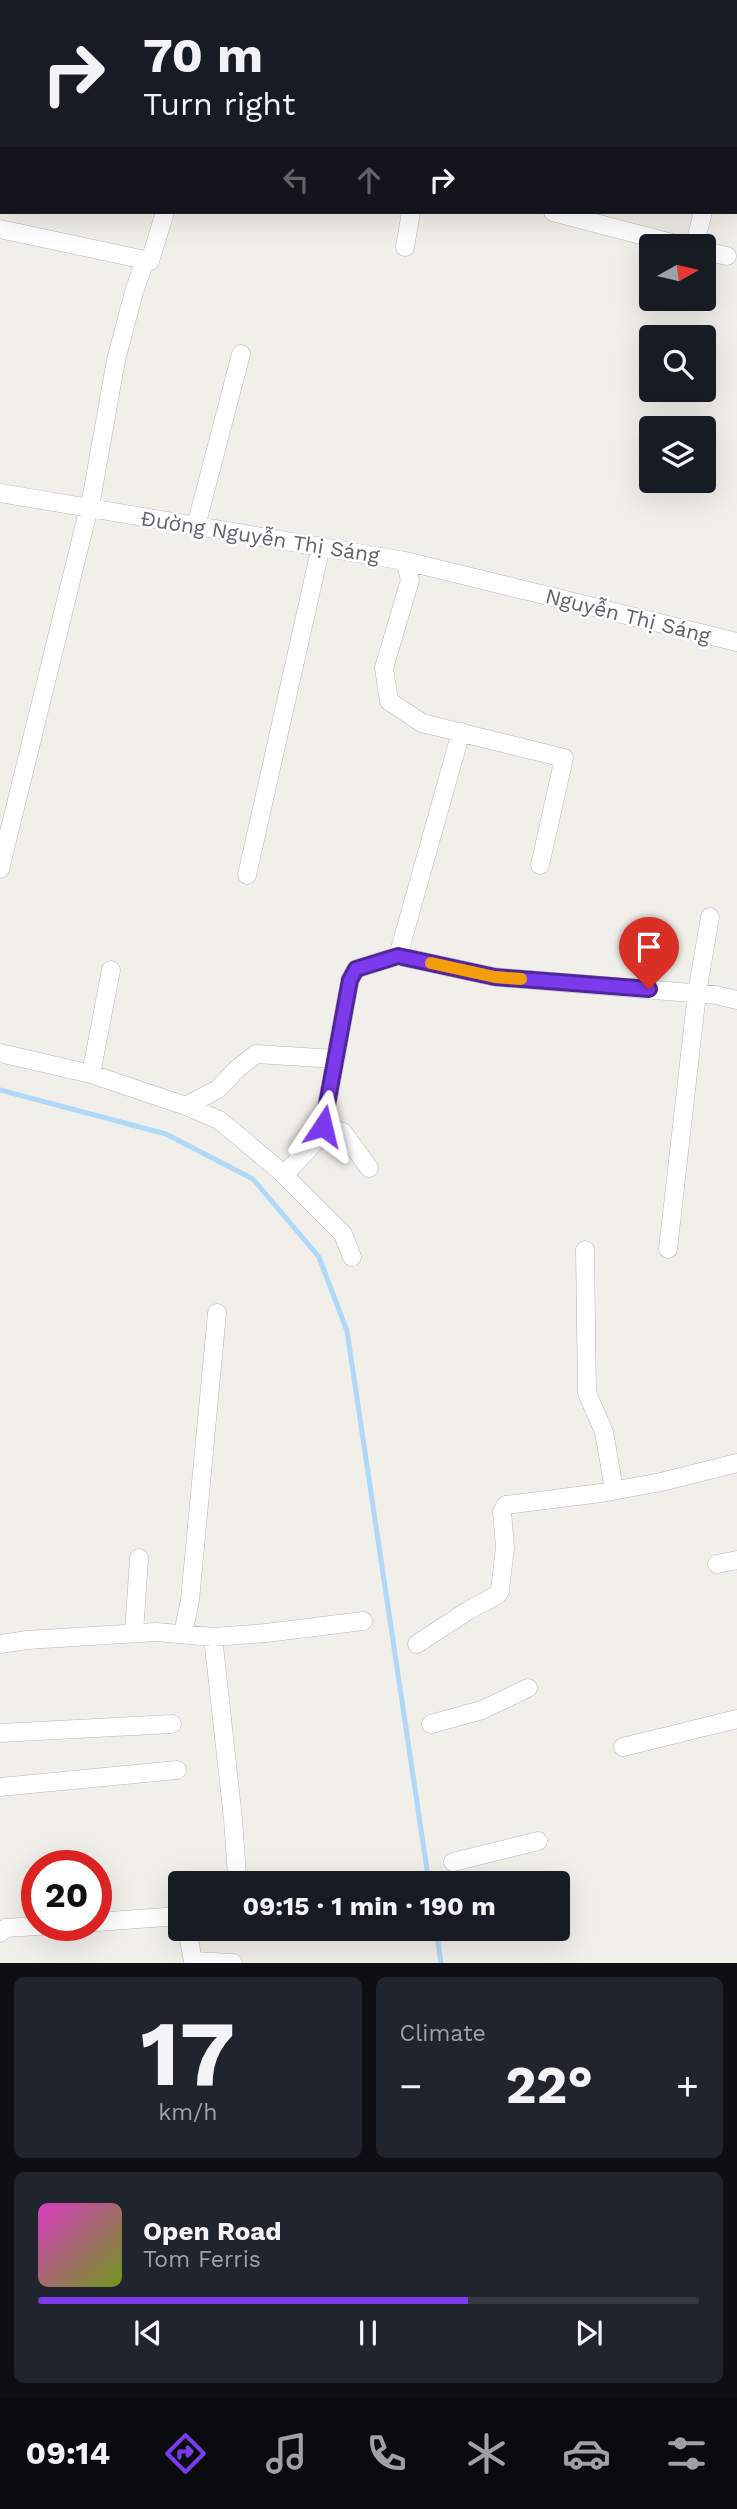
<!DOCTYPE html>
<html lang="en">
<head>
<meta charset="utf-8">
<style>
	:root { --surface:#171b24; --page:#20242c; --text:#f1f3f6; --muted:#9ea1a6; --line:#363941; --accent:#7c3aed }
	body { margin:0; font-family:"Work Sans",sans-serif; background:var(--page); color:var(--text); height:100vh; display:flex; flex-direction:column; font-size:26px; white-space:nowrap }
	* { box-sizing:border-box; margin:0 }
	p { font-size:23px; color:var(--muted) }
	.icon { flex:none; width:38px; height:38px; fill:none; stroke:currentColor; stroke-width:2; stroke-linecap:round; stroke-linejoin:round }
	.map { position:relative; height:1963px; overflow:hidden }
	.panel { display:flex; flex-direction:column; gap:14px; padding:14px; background:#0d0f14; flex:1 }
	.panel>* { flex:none }
	.banner { position:absolute; left:0px; top:0px; width:738px; height:214px; box-shadow:0 7px 28px #0002; background:#171b24; color:var(--text); overflow:hidden }
	.needle { width:46px; rotate:82deg }
	.fabs { position:absolute; left:639px; top:234px; display:grid; gap:14px }
	.fabs a { display:grid; place-items:center; width:77px; height:77px; border-radius:7px; background:var(--surface); box-shadow:0 7px 28px #0002; font-size:35px }
	.speed { position:absolute; left:21px; top:1850px; display:flex; gap:14px; font-size:35px; font-weight:700; text-align:center }
	.speed>* { display:grid; place-content:center; width:91px; height:91px; border-radius:50%; background:var(--surface); box-shadow:0 7px 28px #0002; line-height:1 }
	.speed .limit { border:10px solid #d22; background:#fff; color:#111 }
	.pin { position:absolute; display:grid; place-items:center; width:60px; height:60px; color:#fff; margin:-72px -30px; border-radius:50% 50% 50% 0; rotate:-45deg; box-shadow:0 0 7px #0007 }
	.pin .icon { rotate:45deg }
	.me { position:absolute; width:77px; margin:-38px; rotate:10deg; stroke-linejoin:round; filter:drop-shadow(0 0 5px #0008) }
	.turn { display:flex; align-items:center; gap:24px; height:147px; padding:0 28px; font-size:32px }
	.turn .icon { width:91px; height:91px; stroke-width:2.5 }
	.turn b { display:block; font-size:49px; line-height:60px }
	.lanes { display:flex; align-items:center; height:66px; padding:0 28px; background:#0003; justify-content:center; gap:35px; direction:ltr }
	.lanes .off { opacity:.35 }
	.big { font-size:52px; font-weight:700; line-height:1.1 }
	.panel .tile { flex:1; display:flex; flex-direction:column; justify-content:center; gap:10px; min-width:0; padding:0 24px; border-radius:10px; background:var(--page) }
	.panel .dial { align-items:center; gap:0 }
	.dial b { font-size:91px; line-height:1 }
	.song { display:flex; align-items:center; gap:21px }
	.cover { width:84px; height:84px; border-radius:10px; background:linear-gradient(135deg,hsl(310 70% 55%),hsl(80 70% 35%)) }
	.played { height:7px; border-radius:4px; background:linear-gradient(90deg,var(--accent) 65%,var(--line) 65%) }
	.keys { display:flex; justify-content:space-around; direction:ltr }
	.heat { display:flex; justify-content:space-between; align-items:center; font-size:38px; direction:ltr }
	.panel .tiles { flex:1; display:grid; gap:14px; grid-template-columns:1fr 1fr }
	.tile:last-child { grid-column:span 2 }
	.trip { position:absolute; left:168px; top:1871px; width:402px; height:70px; border-radius:7px; background:var(--surface); box-shadow:0 7px 28px #0002; font-weight:700; line-height:70px; text-align:center }
	.menu { display:flex; height:112px; justify-content:space-around; align-items:center; background:#090b0e; color:var(--muted) }
	.menu .icon { width:49px; height:49px }
	.menu .active { color:var(--accent) }
	.menu b { font-size:32px; color:var(--text) }
	.map>svg:first-child { display:block }
	.lines { fill:none; stroke-linecap:round; stroke-linejoin:round }
	.stream { stroke:#b0d8f8; stroke-width:5 }
	.minor-casing { stroke:#b5b8bb; stroke-width:19 }
	.minor { stroke:#fff; stroke-width:18 }
	.route-casing { stroke:#51269a; stroke-width:18 }
	.route { stroke:#7c3aed; stroke-width:12 }
	.slow { stroke:#f59e0b; stroke-width:12 }
	.labels { text-anchor:middle; stroke-width:5; stroke-linejoin:round; paint-order:stroke }
	.street-label { font-size:21px; fill:#606367; stroke:#fff }
</style>
</head>
<body>
<div class="map">
<svg width="737" height="1963" viewBox="0 0 737 1963">
	<rect width="100%" height="100%" fill="#f0efe9"/>
	<g class="lines">
		<path class="stream" d="M0,1090L166,1134L253,1179L319,1257L347,1331L429,1883
			M436,1928L441,1963"/>
		<g class="minor-casing">
			<path id="minor" d="M417,0L429,2
				M523,0L524,2
				M196,2L197,0
				M298,2V0
				M0,120H2
				M553,212L687,247
				M0,229L150,261L165,212
				M405,247L411,212
				M694,247L703,212
				M704,251L727,256
				M0,493L405,561L737,642
				M196,526L241,354
				M405,561L410,580L384,668L389,701L422,723L564,758L540,865
				M461,732L398,956L495,977L716,995L737,1000
				M0,869L92,495L116,360L134,292L145,260
				M247,875L321,546
				M0,1053L91,1074L186,1106L219,1120L279,1170L343,1234L352,1257
				M91,1074L111,970
				M186,1106L218,1089L238,1068L256,1054L336,1059
				M323,1126L343,1132L369,1168
				M284,1175L317,1140L323,1126L350,980L356,969L398,956
				M668,1249L697,993L710,917
				M585,1250L587,1393L604,1432L614,1489
				M717,1564L737,1560
				M134,1633L139,1558
				M183,1634L190,1600L217,1313
				M213,1637L233,1819L237,1875
				M0,1644L27,1640L156,1632L213,1637L266,1633L363,1621
				M417,1644L469,1610L497,1595L500,1591L505,1547L502,1512L506,1505L601,1493L661,1482L737,1463
				M431,1724L482,1710L528,1688
				M0,1733L172,1724
				M623,1747L737,1719
				M0,1787L177,1770
				M453,1862L538,1841
				M96,1922L180,1916
				M187,1928L193,1961L233,1963
				M0,1933L6,1928L52,1925"/>
		</g>
		<use href="#minor" class="minor"/>
	</g>
	<g class="lines">
		<g class="route-casing">
			<path id="route" d="M323,1126L350,980L356,969L398,956L495,977L649,989"/>
		</g>
		<use href="#route" class="route"/>
		<path class="slow" d="M431,963L495,977L521,979"/>
	</g>
	<g class="labels">
		<g class="street-label">
			<text transform="translate(260 537) rotate(9)" y="7">Đường Nguyễn Thị Sáng</text>
			<text transform="translate(628 616) rotate(14)" y="7">Nguyễn Thị Sáng</text>
		</g>
	</g>
</svg>
<div class="fabs">
<a><svg class="needle" viewBox="-14 -14 28 28"><path d="M0-13l5 13h-10z" fill="#e53935"/><path d="M0 13l5-13h-10z" fill="#9ea1a6"/></svg></a>
<a><svg class="icon" aria-label="search" viewBox="0 0 24 24"><circle cx="10" cy="10" r="6"/><path d="M15 15l6 6"/></svg></a>
<a><svg class="icon" aria-label="layers" viewBox="0 0 24 24"><path d="M12 4l9 5-9 5-9-5zM3 14l9 5 9-5"/></svg></a>
</div>
<div class="speed"><div class="limit">20</div></div>
<div class="pin" style="left:649px;top:989px;background:#d93025"><svg class="icon" aria-label="arrive" viewBox="0 0 24 24"><path d="M6 21V4h12l-3 4 3 4H6"/></svg></div>
<svg class="me" style="left:323px;top:1126px" viewBox="-20 -20 40 40"><path d="M0-17L14 15 0 8-14 15z" fill="#7c3aed" stroke="#fff" stroke-width="4"/></svg>
<div class="trip">09:15 · 1 min · 190 m</div>
<div class="banner">
<div class="turn"><svg class="icon" aria-label="right" viewBox="0 0 24 24"><path d="M7 20v-9h11M14 6l5 5-5 5"/></svg><div><b>70 m</b>Turn right</div></div>
<div class="lanes"><svg class="icon off" aria-label="left" viewBox="0 0 24 24"><path d="M17 20v-9H6M10 6l-5 5 5 5"/></svg><svg class="icon off" aria-label="ahead" viewBox="0 0 24 24"><path d="M12 20V5M6 11l6-6 6 6"/></svg><svg class="icon" aria-label="right" viewBox="0 0 24 24"><path d="M7 20v-9h11M14 6l5 5-5 5"/></svg></div>
</div>
</div>
<section class="panel">
<div class="tiles">
<div class="tile dial"><b>17</b><p>km/h</p></div>
<div class="tile"><p>Climate</p>
<div class="heat"><a>−</a><b class="big">22°</b><a>+</a></div>
</div>
<div class="tile">
<div class="song"><i class="cover"></i><div><b>Open Road</b><p>Tom Ferris</p></div></div>
<div class="played"></div>
<div class="keys"><svg class="icon" aria-label="previous" viewBox="0 0 24 24"><path d="M18 5L8 12l10 7zM5 5v14"/></svg><svg class="icon" aria-label="pause" viewBox="0 0 24 24"><path d="M8 5v14M16 5v14"/></svg><svg class="icon" aria-label="next" viewBox="0 0 24 24"><path d="M6 5l10 7-10 7zM19 5v14"/></svg></div>
</div>
</div>
</section>
<nav class="menu">
<b>09:14</b>
<svg class="icon active" aria-label="directions" viewBox="0 0 24 24"><path d="M12 3l9 9-9 9-9-9zM9 14v-3h6M13 9l2 2-2 2"/></svg>
<svg class="icon" aria-label="music" viewBox="0 0 24 24"><path d="M9 18V5l10-2v13"/><circle cx="6" cy="18" r="3"/><circle cx="16" cy="16" r="3"/></svg>
<svg class="icon" aria-label="phone" viewBox="0 0 24 24"><path d="M5 4h4l2 5-3 2q2 4 5 5l2-3 5 2v4C11 20 4 13 5 4z"/></svg>
<svg class="icon" aria-label="climate" viewBox="0 0 24 24"><path d="M12 3v18M4 7l16 10M4 17L20 7"/></svg>
<svg class="icon" aria-label="car" viewBox="0 0 24 24"><path d="M5 17H2v-5l4-1 3-4h7l3 4 3 1v5h-3M9 17h6M6 11h13"/><circle cx="7" cy="17" r="2"/><circle cx="17" cy="17" r="2"/></svg>
<svg class="icon" aria-label="filters" viewBox="0 0 24 24"><path d="M4 7h16M4 17h16"/><circle cx="9" cy="7" r="2"/><circle cx="15" cy="17" r="2"/></svg>
</nav>
</body>
</html>
